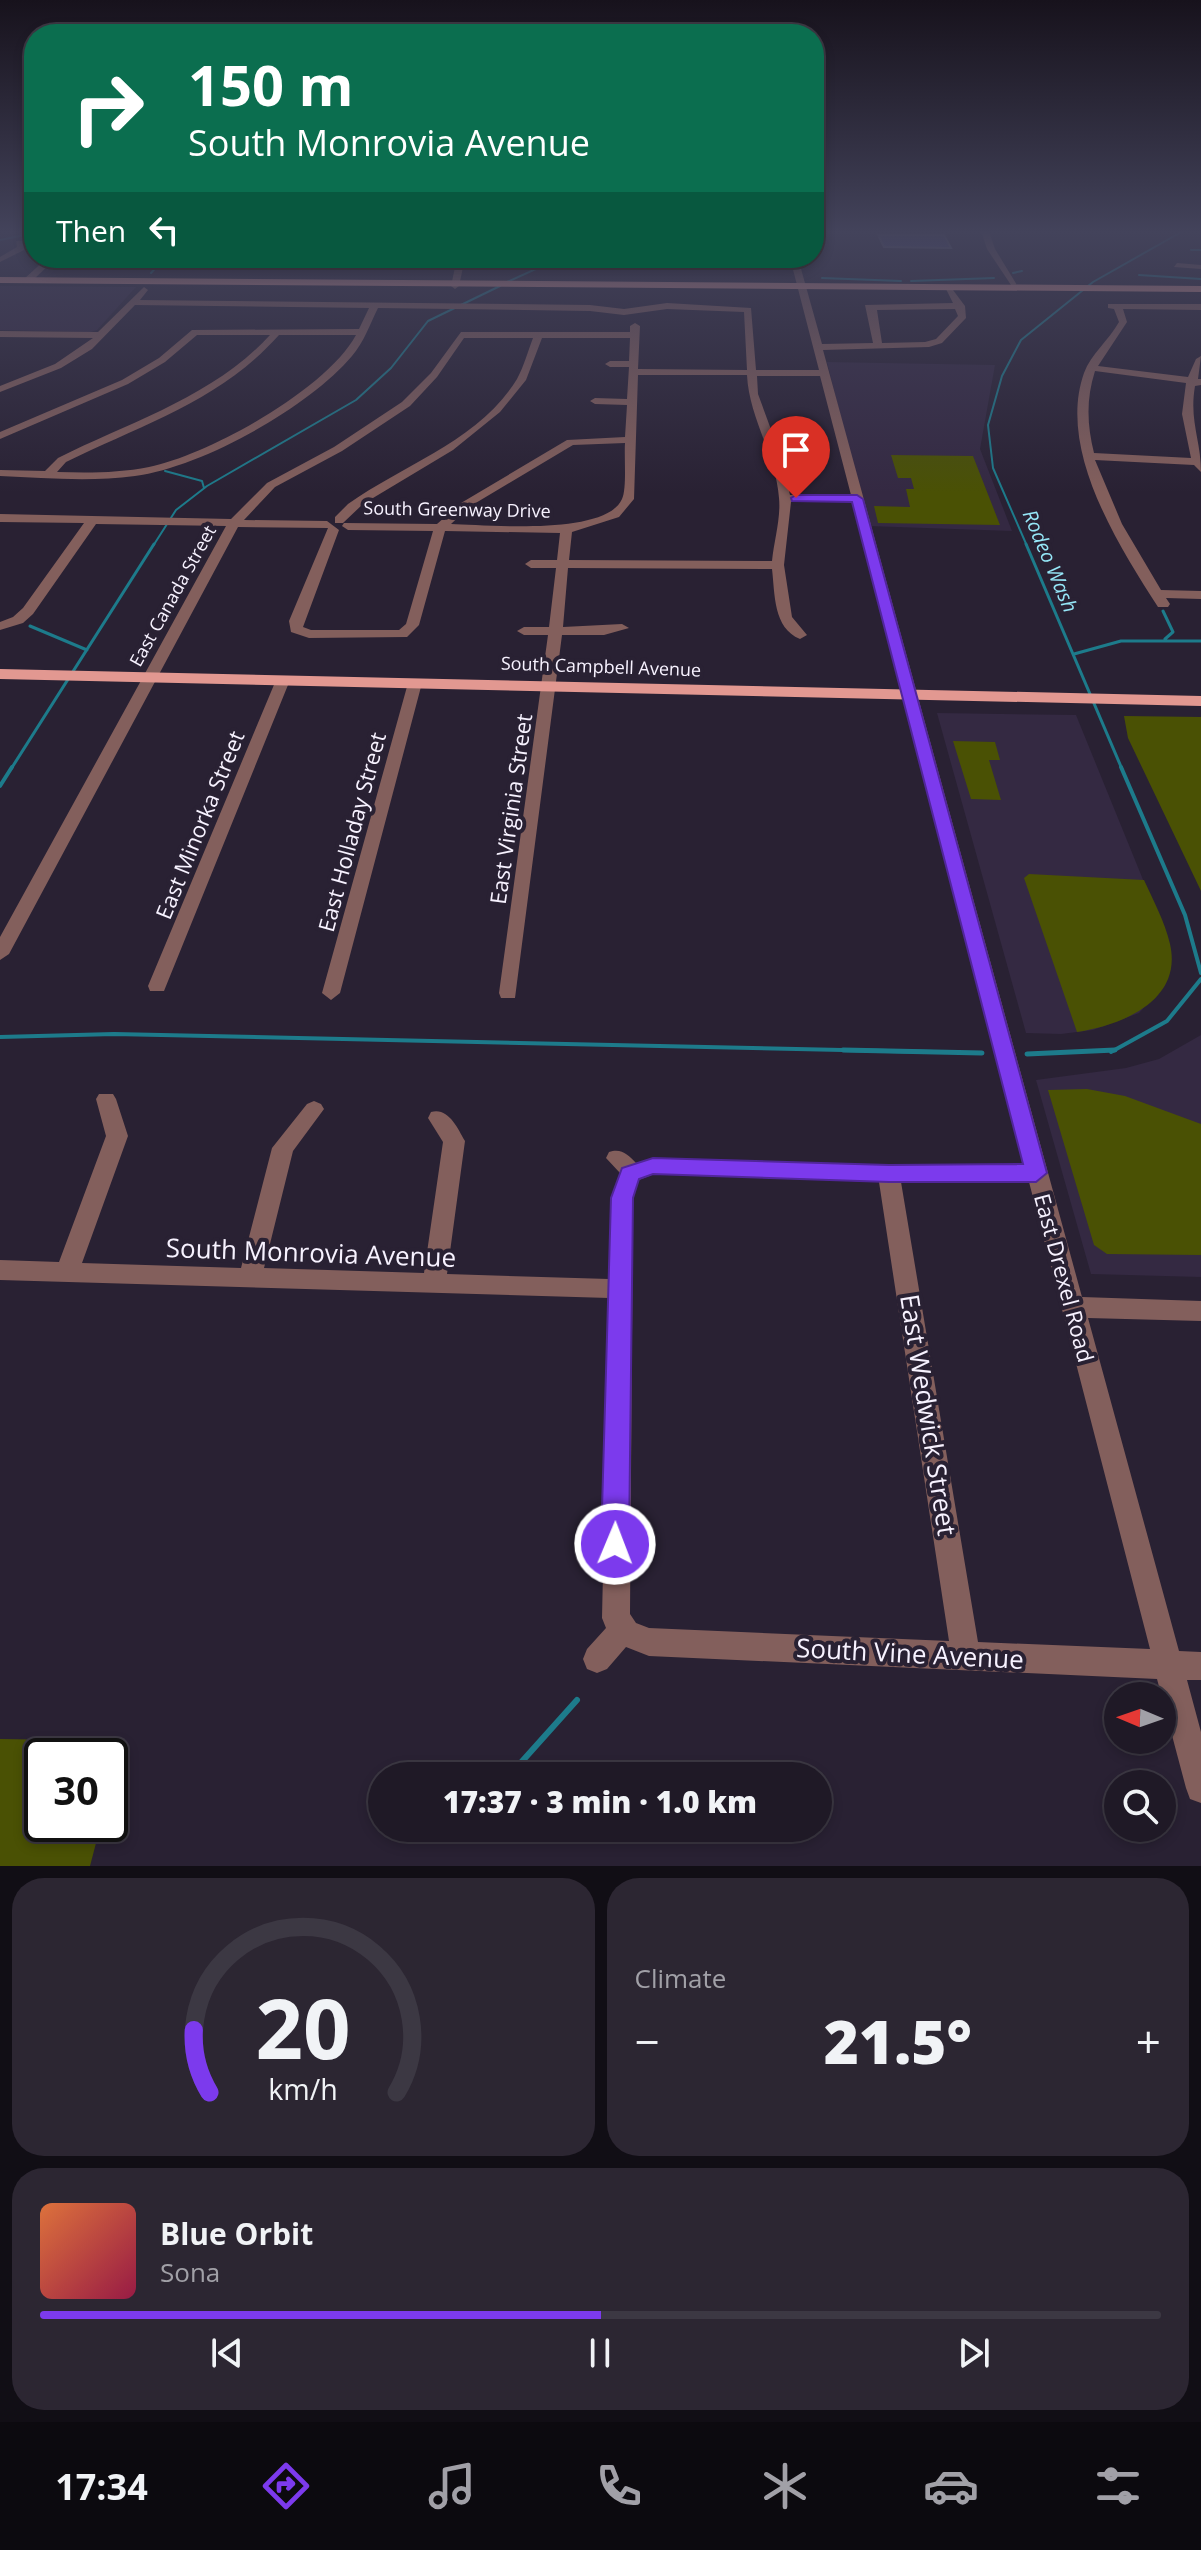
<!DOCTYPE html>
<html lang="en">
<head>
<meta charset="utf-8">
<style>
	:root { --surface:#1f1926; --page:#2c2632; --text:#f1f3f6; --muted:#a1a0a7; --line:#3c3843; --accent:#7c3aed }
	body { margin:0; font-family:"Open Sans",sans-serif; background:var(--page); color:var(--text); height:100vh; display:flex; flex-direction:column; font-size:30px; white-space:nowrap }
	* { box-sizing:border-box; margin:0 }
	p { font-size:26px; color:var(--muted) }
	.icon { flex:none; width:44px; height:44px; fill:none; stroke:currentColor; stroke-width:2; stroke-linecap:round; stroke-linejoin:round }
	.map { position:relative; height:1866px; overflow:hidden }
	.panel { display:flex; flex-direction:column; gap:12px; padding:12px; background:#110e15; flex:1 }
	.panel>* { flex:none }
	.top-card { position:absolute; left:24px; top:24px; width:800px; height:244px; border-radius:32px; box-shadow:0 4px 12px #0003,0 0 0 2px var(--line); background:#0b6e4f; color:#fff; overflow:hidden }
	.needle { width:52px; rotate:272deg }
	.fabs { position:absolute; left:1104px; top:1682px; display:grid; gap:16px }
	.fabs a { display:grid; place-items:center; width:72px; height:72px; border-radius:50%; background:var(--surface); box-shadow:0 4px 12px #0003,0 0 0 2px var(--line); font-size:40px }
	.speed { position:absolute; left:24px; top:1738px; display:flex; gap:16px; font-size:40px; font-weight:700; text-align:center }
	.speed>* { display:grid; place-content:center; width:104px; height:104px; border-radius:50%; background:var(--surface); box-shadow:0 4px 12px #0003,0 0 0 2px var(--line); line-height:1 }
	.speed .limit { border:4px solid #111; border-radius:12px; background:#fff; color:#111 }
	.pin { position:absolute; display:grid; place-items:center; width:68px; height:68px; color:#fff; margin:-82px -34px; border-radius:50% 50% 50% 0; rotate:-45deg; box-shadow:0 0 8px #0007 }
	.pin .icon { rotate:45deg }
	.me { position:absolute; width:88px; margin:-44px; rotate:1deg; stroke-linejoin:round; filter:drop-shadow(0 0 6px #0008) }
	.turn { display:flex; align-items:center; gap:28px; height:168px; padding:0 32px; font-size:36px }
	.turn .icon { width:104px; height:104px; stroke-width:2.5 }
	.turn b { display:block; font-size:56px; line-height:68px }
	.then { display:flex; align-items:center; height:76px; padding:0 32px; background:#0003; gap:16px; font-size:30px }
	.big { font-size:60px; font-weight:800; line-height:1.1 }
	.panel .card { flex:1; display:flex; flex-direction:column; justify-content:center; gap:12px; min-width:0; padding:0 28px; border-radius:32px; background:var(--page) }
	.panel .dial { align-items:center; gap:0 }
	.dial svg { height:208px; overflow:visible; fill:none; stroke:var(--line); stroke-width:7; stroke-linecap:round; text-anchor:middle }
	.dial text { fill:var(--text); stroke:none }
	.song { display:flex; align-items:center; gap:24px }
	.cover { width:96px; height:96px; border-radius:12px; background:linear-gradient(135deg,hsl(20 70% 55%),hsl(340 70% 35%)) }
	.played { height:8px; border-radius:4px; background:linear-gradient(90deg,var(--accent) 50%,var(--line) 50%) }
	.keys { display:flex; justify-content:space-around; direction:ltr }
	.heat { display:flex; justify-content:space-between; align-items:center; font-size:44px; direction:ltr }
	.panel .tiles { flex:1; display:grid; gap:12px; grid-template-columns:1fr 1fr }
	.card:last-child { grid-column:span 2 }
	.trip { position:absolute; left:368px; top:1762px; width:464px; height:80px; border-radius:40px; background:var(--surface); box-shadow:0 4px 12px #0003,0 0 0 2px var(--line); font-weight:800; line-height:80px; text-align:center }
	.dock { display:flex; height:128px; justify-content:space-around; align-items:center; background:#0c0a0f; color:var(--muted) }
	.dock .icon { width:56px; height:56px }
	.dock .current { color:var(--accent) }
	.dock b { font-size:36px; color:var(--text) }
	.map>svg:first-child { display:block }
	.built { fill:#342942 }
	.green { fill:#4a5104 }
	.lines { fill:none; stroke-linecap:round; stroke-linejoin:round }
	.stream-far4 { stroke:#1d7b8b; stroke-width:2 }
	.stream-far3 { stroke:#1d7b8b; stroke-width:3 }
	.stream-far2 { stroke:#1d7b8b; stroke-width:4 }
	.stream-far1 { stroke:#1d7b8b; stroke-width:5 }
	.stream { stroke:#1d7b8b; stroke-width:6 }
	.building { fill:#4e4e91; stroke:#74768c; stroke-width:2 }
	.minor { fill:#835f5c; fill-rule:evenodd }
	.major { fill:#e29891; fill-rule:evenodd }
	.route { fill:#7c3aed; stroke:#51269a; stroke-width:2 }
	.labels { text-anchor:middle; stroke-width:8; stroke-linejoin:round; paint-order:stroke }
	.far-street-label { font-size:18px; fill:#f7f2ff; stroke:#292133 }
	.far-water-label { font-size:20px; font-style:italic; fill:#96e7f8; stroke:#292133 }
	.street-label { font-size:22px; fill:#f7f2ff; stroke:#292133 }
	.near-street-label { font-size:26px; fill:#f7f2ff; stroke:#292133 }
</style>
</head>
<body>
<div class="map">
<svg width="1201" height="1866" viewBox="0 0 1201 1866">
	<rect width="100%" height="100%" fill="#292133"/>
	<path class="built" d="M0,286L136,287L97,330L90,332L0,330Z
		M827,362L995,365L980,449L1012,531L868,526Z
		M937,713L1076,715L1170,946L1171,968L1165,985L1139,1013L1093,1030L1061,1034L1026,1033Z
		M1201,1035V1277L1091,1274L1036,1080L1126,1068L1159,1059Z"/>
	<path class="green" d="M891,455L973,456L1000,525L878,523L874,506L910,507L906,489H914L911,478H898Z
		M1124,716L1201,717V891L1128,738Z
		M953,741L995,742L1000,760H989L1001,800L971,799Z
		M1029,874L1144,880C1153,900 1165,922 1170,944C1183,1001 1122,1025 1077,1032L1024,878Z
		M1087,1089L1125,1096L1201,1124V1255L1107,1254L1094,1245L1048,1090Z
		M0,1739L123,1741L110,1791V1756H42V1824H101L90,1866H0Z"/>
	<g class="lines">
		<path class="stream-far4" d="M0,240L34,233
			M1191,250H1201
			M151,273L161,262
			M1013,273L1022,271
			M1139,275L1201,279
			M822,278L901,281
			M911,281L994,278
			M507,282L560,258
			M165,471L202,481L204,488
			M153,546L176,510L207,486L356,400L391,368L428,321L500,286
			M1027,546L993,468L988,425L1002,376L1021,340L1093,282L1183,231"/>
		<path class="stream-far3" d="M1026,544L1122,769
			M1163,611L1173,632L1165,639
			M30,626L87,650
			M1074,654L1121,641H1201
			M11,769L154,544"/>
		<path class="stream-far2" d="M1121,767L1185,915L1201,973
			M0,786L12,767
			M0,1037L114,1034L934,1052
			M1111,1052L1167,1021L1201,979"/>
		<path class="stream-far1" d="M843,1050L982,1053
			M1027,1054L1115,1050"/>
		<path class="stream" d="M509,1776L577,1700"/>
	</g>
	<path class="building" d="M878,235H944L951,248L884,247Z"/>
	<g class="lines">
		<path class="minor" d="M981,231H989L995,249L1020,290L1013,288L987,249Z
			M16,241H22L24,250L0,262V257L17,247Z
			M47,258H56L30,283H24V279Z
			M104,258H302L298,260H108Z
			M310,258L406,260L410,262L339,265Z
			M457,258H465L459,286L455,289L451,286Z
			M790,258H798L822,344L873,343L865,305L953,303L946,289L950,286L965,306L966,318L942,343L929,347L823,350L1082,1297L1201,1301V1321L1088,1318L1179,1651L1201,1652V1680H1187L1201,1732V1803L1190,1799L1186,1788L1157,1679L649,1656L626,1647L607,1669L597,1673L587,1669L583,1659L587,1649L606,1628L602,1618L609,1298L0,1280V1260L59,1262L106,1136L96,1099L99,1094H113L116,1099L128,1136L82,1263L241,1268L272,1148L307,1104L314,1101L321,1104L324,1109L293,1151L264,1268L424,1273L443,1142L428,1118L431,1112C448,1107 457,1127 465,1141L447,1274L609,1279L611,1198L620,1173L606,1158L609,1152C622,1148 628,1155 636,1163L653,1158L889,1166L1024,1165L853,502H791L784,565L792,617L807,635L800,639C773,628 775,594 772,569L568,568L563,627L622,624L629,628L604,635H562L515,998H501L499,993L548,635H524L517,631L524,627H549L556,568H531L525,564L531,560H557L560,533L445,531L419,625L407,637L309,638L291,632L289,621L328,528L238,527L9,954L0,960V937L226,526L96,524L33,614L23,623L0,630V622L13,617L23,608L84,523L0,522V514L231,519L267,483L334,447L402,402L431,373L461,332H630V326L635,323L640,326L638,369L747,370L744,312L667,309L624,315L590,311L378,308C370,324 364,342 352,356C308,408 202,467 135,476C90,482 45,478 0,476V470L45,471L58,458C132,421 213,397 270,335H197L165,362L128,384L0,439V432L122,380L159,358L192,330L359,329L369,308L135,305L92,349L61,368L0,392V386L55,364L93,338L0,337V331L98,332L144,287L148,290L140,300L590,305L624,309L667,303L751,308L756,370H819ZM955,309L958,316L936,339L925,342L882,343L877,310ZM279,335H356C327,389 209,455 149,467C119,473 88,473 57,472L66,462C143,424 220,401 279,335ZM464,338H533C528,351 524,366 517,379C479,441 404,464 348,504L335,517V523H343L363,504L453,450L500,412L526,380L542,338H630L629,361H610L605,364L610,367H629L627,399L595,398L590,401L595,404L627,405L625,437L567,440L461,503L437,524L344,523L342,526L348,530L433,531L406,624L399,630H311L303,627L339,530L327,521L244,520L275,487L342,451L410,406L437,377ZM638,375H747C749,418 776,455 779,498C781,518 774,541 772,561L569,560L572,532L619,517L634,499ZM757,376H820L851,495H790L780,454L758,394ZM625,443C624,457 627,488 622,499C606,536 486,525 451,524L469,507L573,445ZM654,1174L879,1182L949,1641L649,1628L636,1623L630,1614L633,1198L639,1180ZM901,1182H1029L1150,1649L978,1642Z
			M1177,263L1201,265V269L1174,267Z
			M1108,304H1201V310L1123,309L1127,322L1098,366L1188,377L1196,359L1201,356L1198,379H1201V385L1195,386C1189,421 1201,440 1201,472L1194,465L1095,460L1122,524L1161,590L1201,591V599L1166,598L1170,604L1168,607H1158C1118,545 1057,449 1084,373C1091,354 1109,340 1119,322L1114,309L1108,308ZM1095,371L1186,383L1182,414L1191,458L1094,453C1087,425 1086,399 1095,371Z
			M283,676L290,680L166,986L164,991H150L148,986L276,680Z
			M415,679L422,683L340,993L331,1000L322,993L408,683Z"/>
		<path class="major" d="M0,277L1201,286V292L0,283Z
			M0,669L1201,696V706L0,679Z"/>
	</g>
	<linearGradient id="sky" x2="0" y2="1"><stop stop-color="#17121c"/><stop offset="0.47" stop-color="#43435b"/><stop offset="1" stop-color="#43435b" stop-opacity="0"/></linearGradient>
	<rect width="1201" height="493" fill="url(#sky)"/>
	<path class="route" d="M796,495H857L863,499L1047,1173L1036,1182H889L653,1174L639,1179L633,1198L629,1544L625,1553L615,1557L605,1553L601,1544L611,1198L622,1168L653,1158L889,1165L1023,1164L852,502L792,501L791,498Z"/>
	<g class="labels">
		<g class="far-street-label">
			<text transform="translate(457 510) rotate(1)" y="6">South Greenway Drive</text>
			<text transform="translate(173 596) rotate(-61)" y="6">East Canada Street</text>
			<text transform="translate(601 667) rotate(2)" y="6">South Campbell Avenue</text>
		</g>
		<g class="far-water-label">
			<text transform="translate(1050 561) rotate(67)" y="7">Rodeo Wash</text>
		</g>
		<g class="street-label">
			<text transform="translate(511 809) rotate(-82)" y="8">East Virginia Street</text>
			<text transform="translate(200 825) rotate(-68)" y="8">East Minorka Street</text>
			<text transform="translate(352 832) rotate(-75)" y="8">East Holladay Street</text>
			<text transform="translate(1064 1278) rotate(75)" y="8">East Drexel Road</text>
		</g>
		<g class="near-street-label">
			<text transform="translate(311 1253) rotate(2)" y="9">South Monrovia Avenue</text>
			<text transform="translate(928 1415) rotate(81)" y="9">East Wedwick Street</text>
			<text transform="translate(910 1654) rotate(3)" y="9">South Vine Avenue</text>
		</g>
	</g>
</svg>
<div class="fabs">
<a><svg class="needle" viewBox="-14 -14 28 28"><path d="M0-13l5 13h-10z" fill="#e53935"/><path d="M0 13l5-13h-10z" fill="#a1a0a7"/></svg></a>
<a><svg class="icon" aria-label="search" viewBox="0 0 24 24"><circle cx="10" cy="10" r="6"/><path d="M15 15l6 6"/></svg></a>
</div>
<div class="speed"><div class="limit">30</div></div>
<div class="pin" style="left:796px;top:498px;background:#d93025"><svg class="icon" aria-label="arrive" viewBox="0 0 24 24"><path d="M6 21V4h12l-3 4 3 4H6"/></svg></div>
<svg class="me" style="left:615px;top:1544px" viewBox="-20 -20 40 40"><circle r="17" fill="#7c3aed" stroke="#fff" stroke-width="3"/><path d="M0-11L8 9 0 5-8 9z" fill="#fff"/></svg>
<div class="trip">17:37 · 3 min · 1.0 km</div>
<div class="top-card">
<div class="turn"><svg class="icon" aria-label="right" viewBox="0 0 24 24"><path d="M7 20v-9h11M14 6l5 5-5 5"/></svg><div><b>150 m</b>South Monrovia Avenue</div></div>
<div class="then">Then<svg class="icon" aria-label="left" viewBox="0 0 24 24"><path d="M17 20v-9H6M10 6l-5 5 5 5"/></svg></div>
</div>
</div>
<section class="panel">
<div class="tiles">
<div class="card dial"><svg viewBox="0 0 100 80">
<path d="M14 69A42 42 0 1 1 86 69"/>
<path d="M14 69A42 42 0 0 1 8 45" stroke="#7c3aed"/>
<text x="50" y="56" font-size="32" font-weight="700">20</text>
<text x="50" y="72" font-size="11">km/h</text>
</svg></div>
<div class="card"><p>Climate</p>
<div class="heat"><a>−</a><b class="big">21.5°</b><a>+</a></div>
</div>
<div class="card">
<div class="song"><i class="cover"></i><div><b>Blue Orbit</b><p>Sona</p></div></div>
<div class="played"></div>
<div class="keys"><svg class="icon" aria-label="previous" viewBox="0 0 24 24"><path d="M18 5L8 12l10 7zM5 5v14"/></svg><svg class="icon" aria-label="pause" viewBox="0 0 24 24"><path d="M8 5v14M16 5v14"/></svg><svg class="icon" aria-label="next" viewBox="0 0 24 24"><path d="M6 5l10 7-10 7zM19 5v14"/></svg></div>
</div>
</div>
</section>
<nav class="dock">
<b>17:34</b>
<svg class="icon current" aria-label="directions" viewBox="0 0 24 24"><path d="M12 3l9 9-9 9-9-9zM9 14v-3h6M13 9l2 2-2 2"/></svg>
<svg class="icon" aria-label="music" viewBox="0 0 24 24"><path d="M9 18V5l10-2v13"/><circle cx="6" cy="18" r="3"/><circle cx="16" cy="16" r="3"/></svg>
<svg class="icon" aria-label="phone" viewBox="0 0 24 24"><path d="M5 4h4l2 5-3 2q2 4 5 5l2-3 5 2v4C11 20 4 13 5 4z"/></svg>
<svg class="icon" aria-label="climate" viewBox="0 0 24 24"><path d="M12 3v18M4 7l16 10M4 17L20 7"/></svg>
<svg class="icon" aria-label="car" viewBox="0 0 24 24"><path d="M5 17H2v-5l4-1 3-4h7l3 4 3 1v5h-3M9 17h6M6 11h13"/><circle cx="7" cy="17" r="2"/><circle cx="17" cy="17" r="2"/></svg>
<svg class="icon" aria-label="filters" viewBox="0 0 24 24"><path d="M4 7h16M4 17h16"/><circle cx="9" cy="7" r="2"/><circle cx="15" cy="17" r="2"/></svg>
</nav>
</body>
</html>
